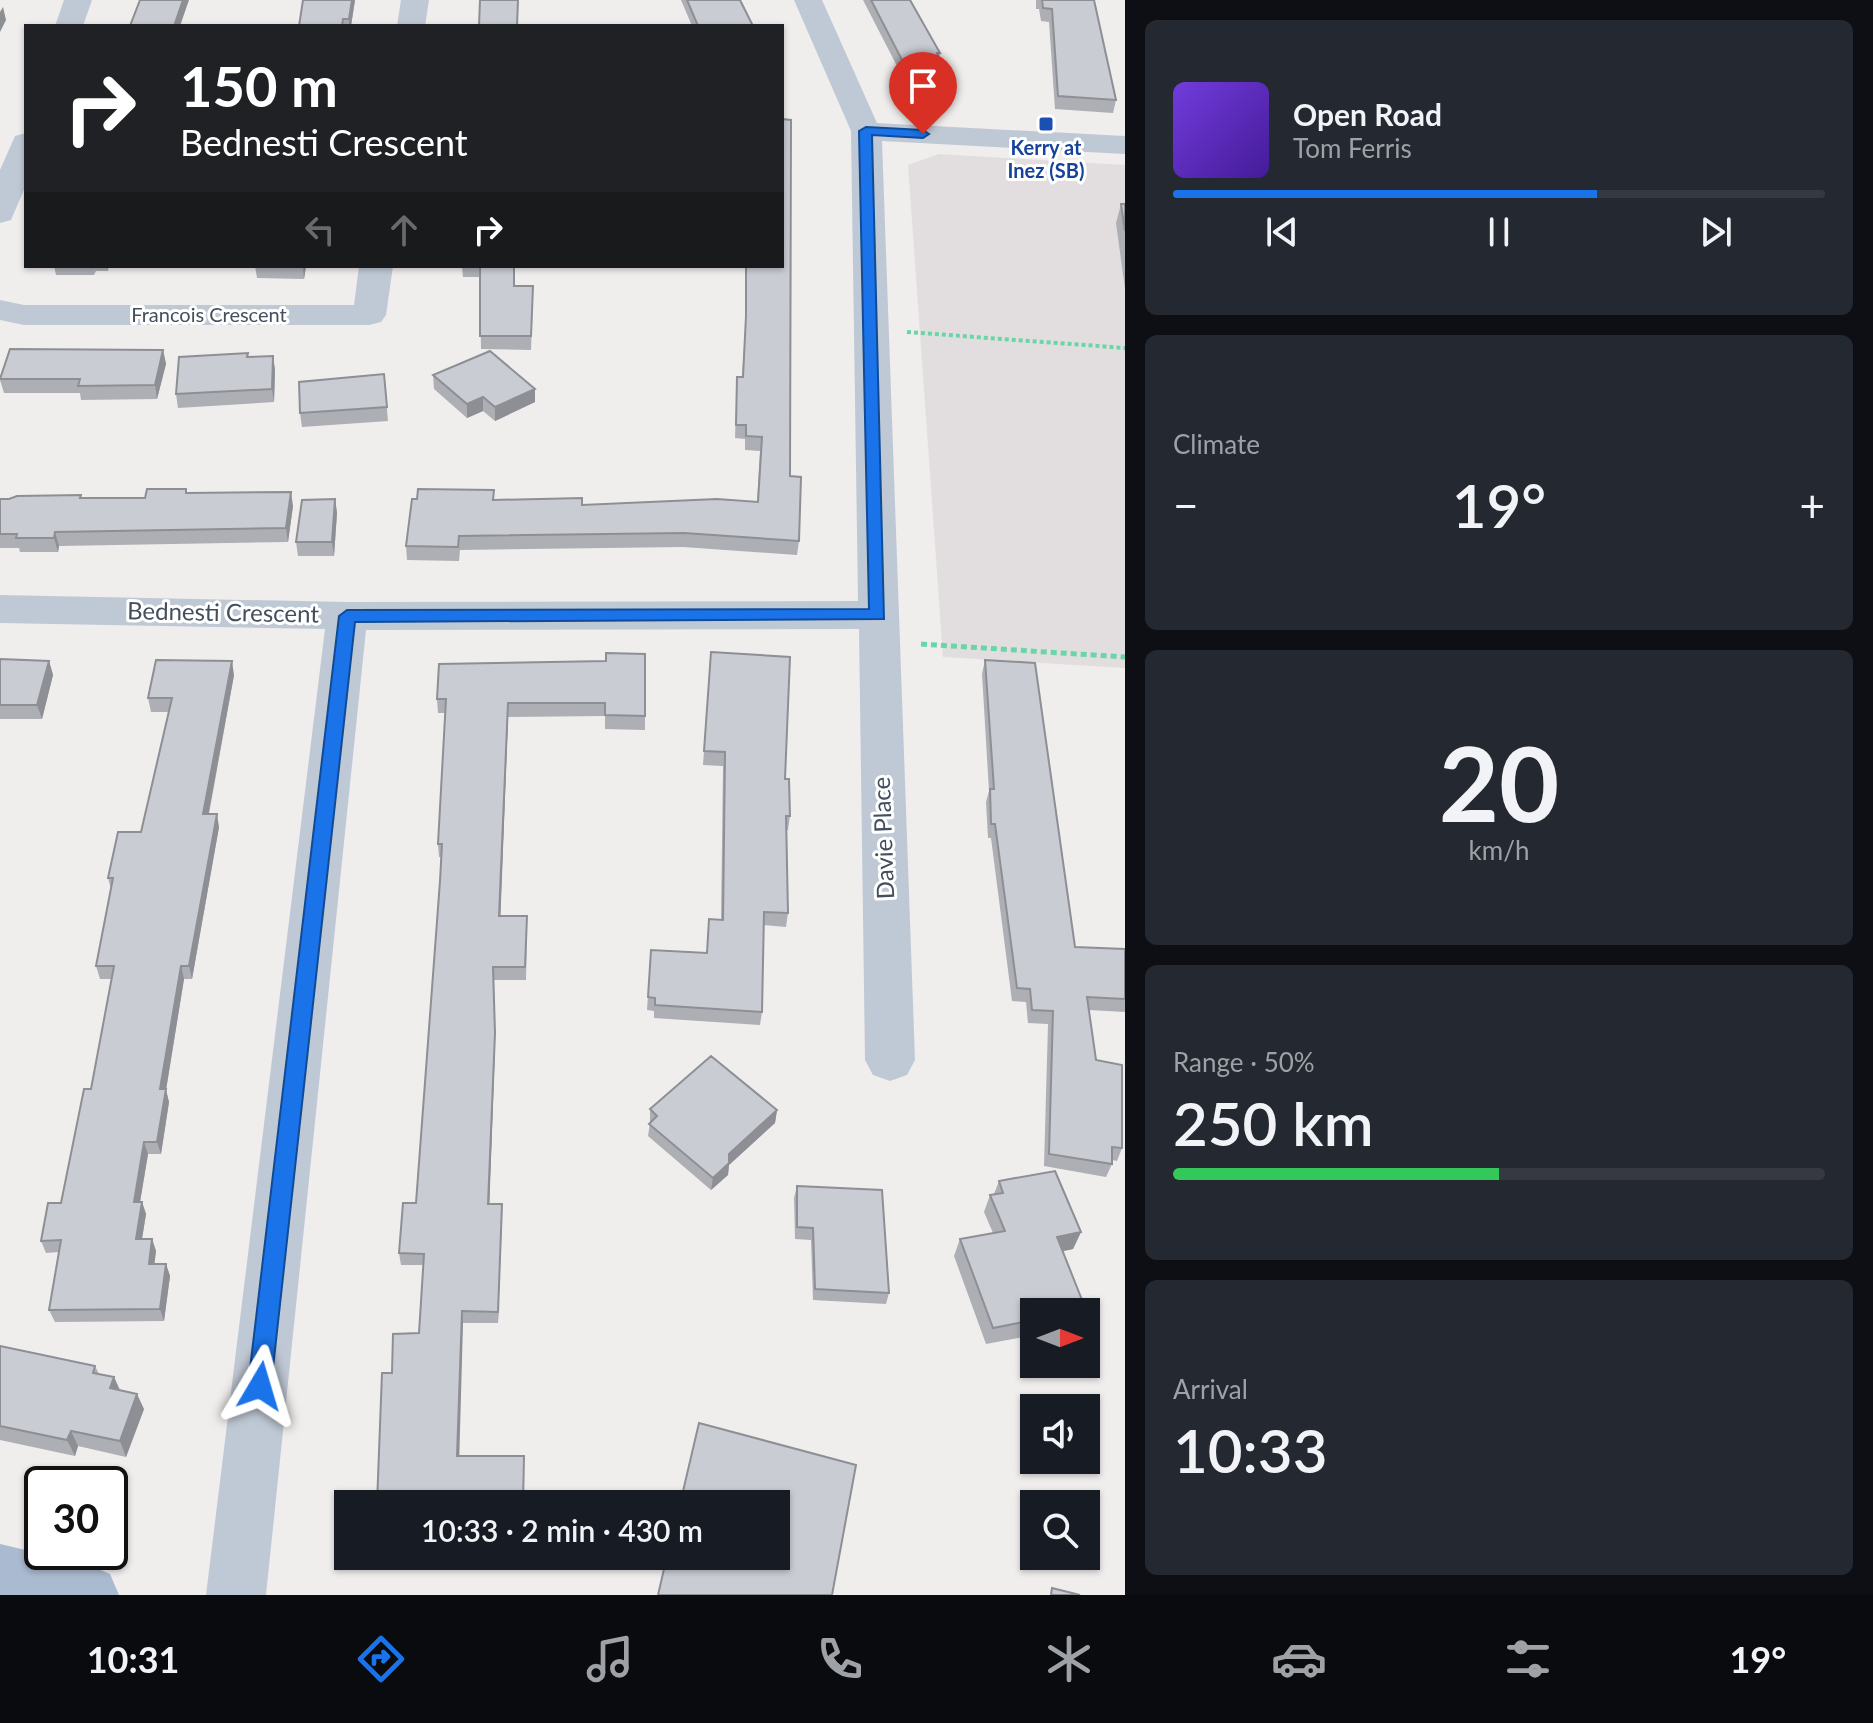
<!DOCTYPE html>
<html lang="en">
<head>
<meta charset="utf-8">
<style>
	:root { --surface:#171b24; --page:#242831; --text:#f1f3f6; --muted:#9ea1a6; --line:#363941; --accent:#1a73e8 }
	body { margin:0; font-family:Lato,sans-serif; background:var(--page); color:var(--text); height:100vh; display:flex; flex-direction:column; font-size:30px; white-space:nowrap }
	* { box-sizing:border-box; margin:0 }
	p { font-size:26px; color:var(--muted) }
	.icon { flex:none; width:44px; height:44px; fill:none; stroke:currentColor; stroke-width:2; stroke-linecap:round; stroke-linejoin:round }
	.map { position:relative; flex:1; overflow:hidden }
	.sheet { display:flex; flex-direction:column; gap:20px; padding:20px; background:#0d0f14; width:748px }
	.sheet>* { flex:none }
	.banner { position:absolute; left:24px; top:24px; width:760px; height:244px; border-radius:0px; box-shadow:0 2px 6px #0004; background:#202124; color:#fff; overflow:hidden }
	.needle { width:52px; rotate:90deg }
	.tools { position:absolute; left:1020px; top:1298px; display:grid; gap:16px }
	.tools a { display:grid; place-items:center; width:80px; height:80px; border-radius:0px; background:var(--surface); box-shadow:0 2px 6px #0004; font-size:40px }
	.speed { position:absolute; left:24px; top:1466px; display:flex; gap:16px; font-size:40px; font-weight:700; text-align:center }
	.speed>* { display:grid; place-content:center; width:104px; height:104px; border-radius:50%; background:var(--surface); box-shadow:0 2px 6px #0004; line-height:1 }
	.speed .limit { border:4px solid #111; border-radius:12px; background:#fff; color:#111 }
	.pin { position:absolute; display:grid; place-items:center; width:68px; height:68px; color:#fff; margin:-82px -34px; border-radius:50% 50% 50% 0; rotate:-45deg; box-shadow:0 0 8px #0007 }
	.pin .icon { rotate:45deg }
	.me { position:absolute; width:88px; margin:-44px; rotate:7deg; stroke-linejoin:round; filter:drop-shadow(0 0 6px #0008) }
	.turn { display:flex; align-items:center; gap:28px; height:168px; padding:0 24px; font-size:36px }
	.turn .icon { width:104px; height:104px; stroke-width:2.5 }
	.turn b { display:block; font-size:56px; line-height:68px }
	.lanes { display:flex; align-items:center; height:76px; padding:0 24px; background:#0003; justify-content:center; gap:40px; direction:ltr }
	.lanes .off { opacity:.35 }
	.big { font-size:60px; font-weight:600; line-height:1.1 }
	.sheet .tile { flex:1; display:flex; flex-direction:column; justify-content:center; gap:12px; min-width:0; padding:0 28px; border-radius:12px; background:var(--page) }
	.sheet .dial { align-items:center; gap:0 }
	.dial b { font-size:104px; line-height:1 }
	.song { display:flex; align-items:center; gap:24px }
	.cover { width:96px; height:96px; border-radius:12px; background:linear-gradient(135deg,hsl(260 70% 55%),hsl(260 70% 35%)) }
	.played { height:8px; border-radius:4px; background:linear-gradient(90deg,var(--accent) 65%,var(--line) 65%) }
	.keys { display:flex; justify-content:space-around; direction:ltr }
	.heat { display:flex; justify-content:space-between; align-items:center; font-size:44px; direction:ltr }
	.charge { height:12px; border-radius:6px; background:linear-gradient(90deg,#34c759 50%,var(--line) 0) }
	.trip { position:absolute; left:334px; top:1490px; width:456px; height:80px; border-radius:0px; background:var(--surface); box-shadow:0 2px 6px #0004; font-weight:600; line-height:80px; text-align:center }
	.dock { display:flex; height:128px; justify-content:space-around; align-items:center; background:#090b0e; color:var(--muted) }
	.dock .icon { width:56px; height:56px }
	.dock .on { color:var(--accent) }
	.dock b { font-size:36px; color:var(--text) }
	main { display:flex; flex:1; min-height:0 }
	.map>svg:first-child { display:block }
	.education { fill:#e2dedf }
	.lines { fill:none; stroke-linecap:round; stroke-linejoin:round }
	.path-far1 { stroke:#6ad5a8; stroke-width:4; stroke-dasharray:4 3; stroke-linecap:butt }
	.path { stroke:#6ad5a8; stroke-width:5; stroke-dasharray:6 4; stroke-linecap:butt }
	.minor { fill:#bfc9d5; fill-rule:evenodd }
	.major { fill:#aabad0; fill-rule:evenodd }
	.wall { fill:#adafb5 }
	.shaded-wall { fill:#8d8f94 }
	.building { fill:#c9ccd3; stroke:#8d8f94; stroke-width:2 }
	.route { fill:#1a73e8; stroke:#114b97; stroke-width:2 }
	.transit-dot { fill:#1a4fb4; stroke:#fff; stroke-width:3 }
	.labels { text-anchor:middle; stroke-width:6; stroke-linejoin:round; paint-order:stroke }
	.far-transit-label { font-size:20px; font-weight:bold; fill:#164399; stroke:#fff }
	.far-street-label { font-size:20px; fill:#444f5d; stroke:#fff }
	.street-label { font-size:24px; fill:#444f5d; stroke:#fff }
</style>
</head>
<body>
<main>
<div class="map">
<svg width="1125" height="1595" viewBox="0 0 1125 1595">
	<rect width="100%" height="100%" fill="#f0eded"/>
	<path class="education" d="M939,154L1125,165V668L943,657L908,165Z"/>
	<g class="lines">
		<path class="path-far1" d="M907,332L1125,348"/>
		<path class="path" d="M921,644L1125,657"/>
		<path class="minor" d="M64,0H92L83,26H55Z
			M401,0H429L425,26H397Z
			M794,0H822L877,123L1125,136V154L882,141L915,1060L907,1075L890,1081L873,1075L865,1060L859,629L366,630L266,1595H206L325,629L0,623V595L347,602L858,601L851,131Z
			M26,133V185L11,220L0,223V170L15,136Z
			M359,266H393L386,315L381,322L369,325H24L0,320V300L24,305H354Z"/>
		<path class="major" d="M0,1544L89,1565L110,1574L119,1595H0Z"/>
	</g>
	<path class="wall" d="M303,0H355L351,26H299Z
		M681,0H740L753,26H692Z
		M863,0H910L940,53L939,58L954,89L952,101L916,103Z
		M1036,0H1094L1116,100L1113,113L1055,109L1049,22L1041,21L1039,9H1036Z
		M1121,204H1125V289L1116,223Z
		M54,266H109L108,271H96L94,275H56Z
		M255,266H306L304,279L257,278Z
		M462,266H515V286L533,300L531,350L481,349L480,277H463Z
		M745,266H782L790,476L799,541L797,555L683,547L460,550L459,561L407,560L406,546L494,490V500L582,505L757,502L760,451L745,450V439L735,438L737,377H742L745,329Z
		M163,350L166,364L157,399L81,400L80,393H4L0,380V379Z
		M248,353V357L273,356L275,370L274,402L178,408L176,394Z
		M384,374L388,421L302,427L300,413Z
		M433,375L535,402L495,421L483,411L467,418L434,389Z
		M187,493L293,506L288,542L59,546L58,552H20L19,548H0V499L145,498Z
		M335,499L337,513L334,556H298L296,542Z
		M711,652L785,779L790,816L788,830H787L788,913L786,927L763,925L762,1012L760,1025L654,1018V1011L647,1010L651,950L707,953L721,920L723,766L703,765Z
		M0,659L49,661L53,675L42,719H0Z
		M985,660L1075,947L1125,949V1012L1089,1010L1096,1060L1122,1148L1117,1161L1112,1160V1164L1106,1177L1044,1166L1048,1024L1028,1023L1026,1002L1012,1001L991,838H988L986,802L989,791L982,674Z
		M606,661L645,716V730L605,729V716L508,717L500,916L527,930L526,980H494L495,1046L489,1204H502L498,1323H463L377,1504L392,1373L419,1333L424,1265H401L399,1253L416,1203L440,881L441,857H439L438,844L445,713H438L437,699Z
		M234,675L209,814L219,827L192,979H184L166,1090L169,1102L161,1154H148L140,1202H142L146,1214L142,1239H152L156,1251L154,1264H166L170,1276L164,1321L55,1322L49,1310L59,1252L46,1253L41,1241L61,1203L91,1089L112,979H100L96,966L111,889L108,878L141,832L169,712H151L148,698Z
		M650,1109L777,1110L775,1123L729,1165L728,1175L711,1190L648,1136L650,1123Z
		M999,1181L1081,1232L1073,1249L1062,1251L1086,1310L1085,1312H1034V1335L986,1344L954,1256L960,1239L993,1233L984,1212L990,1195L994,1194Z
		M797,1186L889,1293L886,1304L813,1300L811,1240L795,1239L794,1198Z
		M0,1346L95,1366L99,1374L114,1377L120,1390L144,1409L126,1457L78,1446L75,1456L0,1440Z"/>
	<path class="shaded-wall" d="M183,0H189L180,26H174Z
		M352,0H355L351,26H349V19Z
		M3,7L6,20L0,32V12Z
		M303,266H306L304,279Z
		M163,350L166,364L157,399L155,385Z
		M273,356L275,370L274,402L272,389Z
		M535,389V402L495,421V407Z
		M483,397V411L467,418V404Z
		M291,492L293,506L288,542L286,528Z
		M335,499L337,513L334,556L332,542Z
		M55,532L59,546L58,552L54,538Z
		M49,661L53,675L42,719L37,705Z
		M232,661L234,675L206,827L203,814Z
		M508,703V717L500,929L499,916Z
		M217,814L219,827L192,979L189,966Z
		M181,966L184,979L166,1090L169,1102L161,1154L157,1142L160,1089Z
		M493,967L495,1046L489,1216L488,1204Z
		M777,1110L775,1123L729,1165L728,1175L711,1190L713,1178L729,1154Z
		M144,1142L148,1154L138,1214L134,1202Z
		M142,1202L146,1214L140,1251L136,1239Z
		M502,1204V1216L498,1323V1312Z
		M1081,1232L1073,1249L1050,1254L1057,1237Z
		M152,1239L156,1251L153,1276L149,1264Z
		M166,1264L170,1276L164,1321L160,1309Z
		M462,1311L463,1323L459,1467L457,1456Z
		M114,1377L121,1393L110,1388Z
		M137,1394L144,1409L126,1457L120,1441Z
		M71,1431L78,1446L75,1456L67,1440Z"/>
	<path class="building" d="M140,0H183L174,26H130Z
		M303,0H352L349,19H343L342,26H299Z
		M480,0H518L517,26H479Z
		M687,0H740L753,26H698Z
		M871,0H910L940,53H937L954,89L918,91Z
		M1042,0H1094L1116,100L1058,96L1052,9L1043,8Z
		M782,119L791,120L790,476L801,477L799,541L684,533L459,536L458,547L406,546L412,499H417L418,489L494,490L493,500L582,498V505L717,499L758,502L762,437L746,436V425H736L737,377H743L746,316V266H782Z
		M1121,204H1125V231Z
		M480,266H514V286H533L531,336H480Z
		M10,349L163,350L155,385L78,386L80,379H0Z
		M490,351L535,389L495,407L483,397L467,404L433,375Z
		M248,353L247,357L273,356L272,389L176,394L179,357Z
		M384,374L387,407L300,413L299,382Z
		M147,489H186V493L291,492L286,528L55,532L54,538H16L17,534H0V499H9L17,496L81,495L80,498H145Z
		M335,499L332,542H296L302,500Z
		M711,652L790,657L785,779H789L790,816H786L788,913L764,912L762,1012L655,1005V998L648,997L651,950L707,953L709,919L723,920L725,752L704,751Z
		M606,653L645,654V716L605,715V703H508L499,916H527L525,967H493L495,1033L488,1204H502L498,1312L462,1311L457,1456H524L523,1504H377L382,1373H392L393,1334L419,1333L424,1254L399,1253L403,1203H416L440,881L442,844H438L446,699H437L439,664L606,661Z
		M0,659L49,661L37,705H0Z
		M156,660L232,661L203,814H217L189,966H181L160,1089H166L157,1142H144L134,1202H142L136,1239H152L149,1264H166L160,1309L49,1310L61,1240L41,1241L48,1203H61L84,1089H91L114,966H96L113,878H108L118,832H141L172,698H148Z
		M985,660L1035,663L1075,947L1125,949V999L1087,997L1096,1060L1122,1065V1148L1112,1147V1164L1049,1154L1053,1011L1032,1010L1030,989L1017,988L995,824H991L990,789H994Z
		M711,1056L777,1110L729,1154V1163L713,1178L649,1124L657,1116L650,1109Z
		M1055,1171L1081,1232L1057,1237L1086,1310L1078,1312H1034V1320L993,1328L960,1239L1005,1231L990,1195L1003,1193L999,1181Z
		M797,1186L882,1190L889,1293L815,1289L813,1228L797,1227Z
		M0,1346L95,1366L93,1373L114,1377L110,1388L137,1394L120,1441L71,1431L67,1440L0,1426Z
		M699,1423L856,1465L832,1595H658L667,1556H776V1504H680Z
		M1052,1588L1080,1595H1051Z"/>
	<path class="route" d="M866,127L923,130L929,134L923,138L872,135L884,619L355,622L271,1386L268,1394L260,1397L251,1394L248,1386L339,616L347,610L869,609L859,131Z"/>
	<rect class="transit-dot" x="1038" y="116" width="16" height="16" rx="4"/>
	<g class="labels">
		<g class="far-transit-label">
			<text x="1046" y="155">Kerry at<tspan x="1046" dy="23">Inez (SB)</tspan></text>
		</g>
		<g class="far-street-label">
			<text x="209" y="322">Francois Crescent</text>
		</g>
		<g class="street-label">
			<text transform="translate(223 613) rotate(1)" y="8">Bednesti Crescent</text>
			<text transform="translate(884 838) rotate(-92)" y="8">Davie Place</text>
		</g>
	</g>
</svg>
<div class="tools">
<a><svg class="needle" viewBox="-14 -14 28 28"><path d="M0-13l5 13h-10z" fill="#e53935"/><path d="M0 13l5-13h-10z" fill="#9ea1a6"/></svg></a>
<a><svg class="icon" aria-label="sound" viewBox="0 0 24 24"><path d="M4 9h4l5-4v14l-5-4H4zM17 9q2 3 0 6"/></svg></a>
<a><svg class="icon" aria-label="search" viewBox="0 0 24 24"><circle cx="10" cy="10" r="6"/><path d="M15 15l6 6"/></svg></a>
</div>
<div class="speed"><div class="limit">30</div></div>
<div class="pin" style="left:923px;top:134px;background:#d93025"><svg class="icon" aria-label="arrive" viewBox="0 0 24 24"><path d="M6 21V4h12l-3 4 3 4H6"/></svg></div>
<svg class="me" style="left:260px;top:1386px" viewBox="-20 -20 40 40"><path d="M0-17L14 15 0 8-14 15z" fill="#1a73e8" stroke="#fff" stroke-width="4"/></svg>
<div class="trip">10:33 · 2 min · 430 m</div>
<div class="banner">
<div class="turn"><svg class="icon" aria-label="right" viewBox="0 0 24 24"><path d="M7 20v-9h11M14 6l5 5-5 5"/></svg><div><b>150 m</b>Bednesti Crescent</div></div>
<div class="lanes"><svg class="icon off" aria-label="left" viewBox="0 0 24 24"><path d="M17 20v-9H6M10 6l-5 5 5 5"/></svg><svg class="icon off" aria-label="ahead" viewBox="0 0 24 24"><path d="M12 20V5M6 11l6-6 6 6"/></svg><svg class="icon" aria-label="right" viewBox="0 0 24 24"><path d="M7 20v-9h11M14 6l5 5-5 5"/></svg></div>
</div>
</div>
<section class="sheet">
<div class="tile">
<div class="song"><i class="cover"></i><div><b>Open Road</b><p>Tom Ferris</p></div></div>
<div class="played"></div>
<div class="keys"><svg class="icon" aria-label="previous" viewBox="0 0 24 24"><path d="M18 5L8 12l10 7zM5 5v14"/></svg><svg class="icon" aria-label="pause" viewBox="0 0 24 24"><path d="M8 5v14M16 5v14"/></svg><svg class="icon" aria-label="next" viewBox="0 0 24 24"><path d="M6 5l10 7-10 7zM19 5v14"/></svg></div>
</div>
<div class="tile"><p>Climate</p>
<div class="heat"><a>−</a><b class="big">19°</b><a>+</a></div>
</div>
<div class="tile dial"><b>20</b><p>km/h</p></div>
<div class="tile"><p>Range · 50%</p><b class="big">250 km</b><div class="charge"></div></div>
<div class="tile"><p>Arrival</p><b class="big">10:33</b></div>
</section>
</main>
<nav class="dock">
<b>10:31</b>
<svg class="icon on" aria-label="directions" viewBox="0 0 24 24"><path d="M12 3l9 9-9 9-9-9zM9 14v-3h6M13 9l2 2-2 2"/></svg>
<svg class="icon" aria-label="music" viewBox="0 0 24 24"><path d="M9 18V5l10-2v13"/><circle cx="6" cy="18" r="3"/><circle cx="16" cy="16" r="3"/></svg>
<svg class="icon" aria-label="phone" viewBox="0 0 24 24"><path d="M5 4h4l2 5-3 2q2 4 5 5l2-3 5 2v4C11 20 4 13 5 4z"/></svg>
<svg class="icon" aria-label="climate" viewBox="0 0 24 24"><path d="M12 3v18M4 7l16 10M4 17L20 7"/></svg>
<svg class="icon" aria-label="car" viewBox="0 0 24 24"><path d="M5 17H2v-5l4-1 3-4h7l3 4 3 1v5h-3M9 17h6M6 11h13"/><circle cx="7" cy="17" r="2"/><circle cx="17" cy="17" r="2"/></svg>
<svg class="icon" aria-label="filters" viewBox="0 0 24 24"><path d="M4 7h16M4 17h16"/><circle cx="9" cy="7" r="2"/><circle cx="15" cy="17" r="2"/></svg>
<b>19°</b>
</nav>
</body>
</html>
